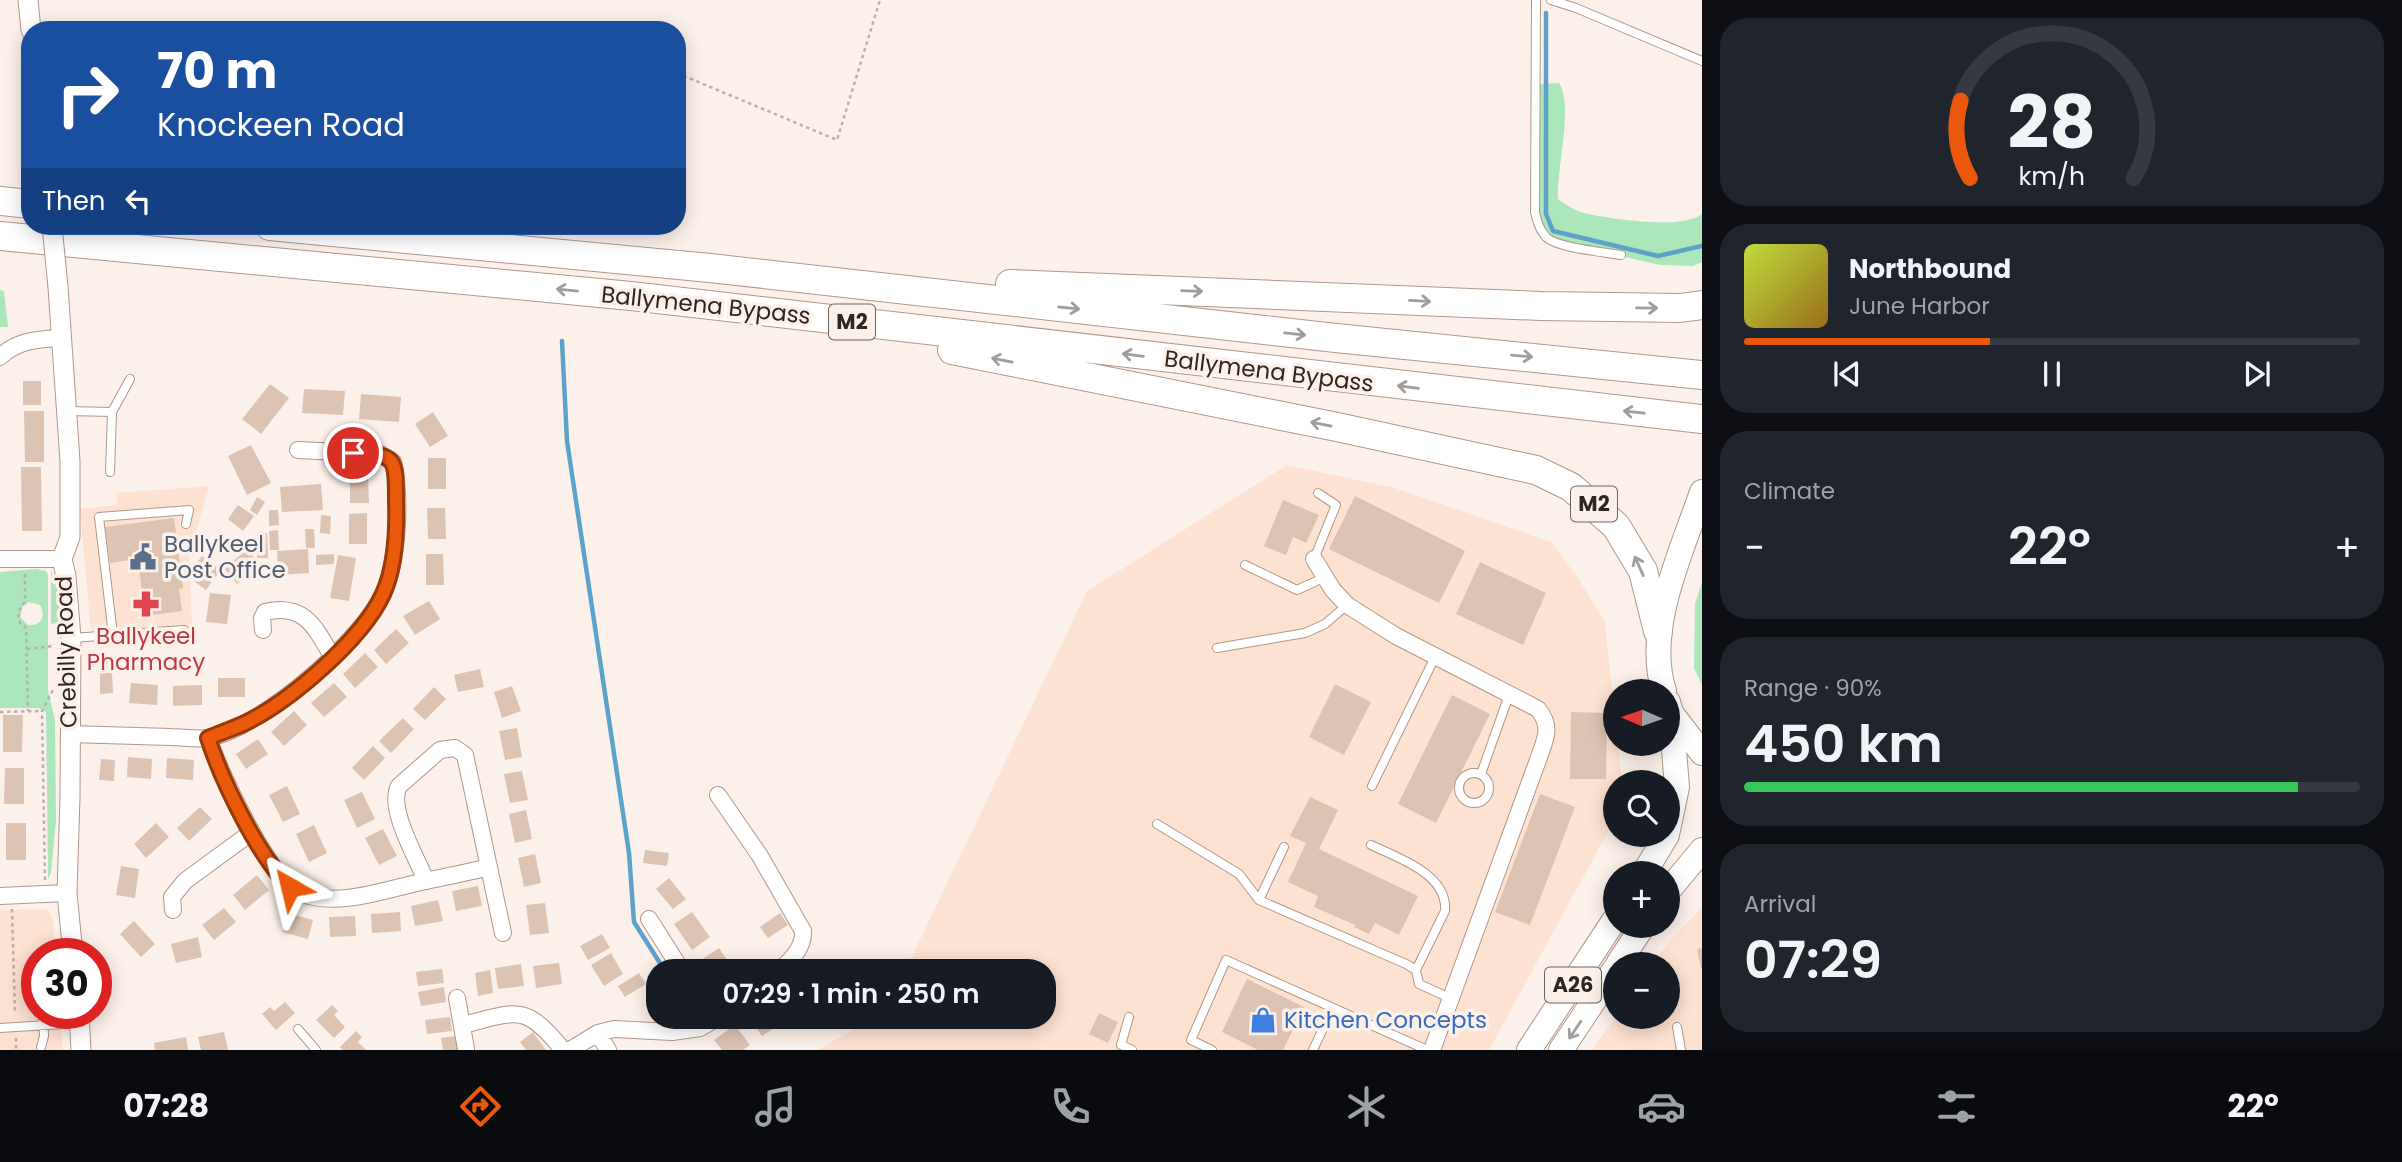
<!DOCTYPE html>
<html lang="en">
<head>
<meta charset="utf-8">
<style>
	:root { --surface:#171b24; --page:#20242c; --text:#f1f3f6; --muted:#9ea1a6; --line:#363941; --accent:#ea580c }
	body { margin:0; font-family:Poppins,sans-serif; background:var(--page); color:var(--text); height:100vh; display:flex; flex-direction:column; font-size:26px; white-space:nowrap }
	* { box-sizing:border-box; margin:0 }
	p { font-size:23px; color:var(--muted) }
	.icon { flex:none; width:38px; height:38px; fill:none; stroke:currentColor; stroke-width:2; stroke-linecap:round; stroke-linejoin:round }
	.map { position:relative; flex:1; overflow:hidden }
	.details { display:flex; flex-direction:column; gap:18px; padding:18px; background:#0d0f14; width:700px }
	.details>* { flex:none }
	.hud { position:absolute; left:21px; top:21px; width:665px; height:214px; border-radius:28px; box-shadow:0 4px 18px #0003; background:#1a4fa0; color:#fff; overflow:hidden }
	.needle { width:46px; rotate:272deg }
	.fabs { position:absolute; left:1603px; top:679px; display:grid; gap:14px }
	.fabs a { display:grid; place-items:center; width:77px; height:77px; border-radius:50%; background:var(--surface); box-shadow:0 4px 18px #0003; font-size:35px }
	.speed { position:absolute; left:21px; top:938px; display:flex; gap:14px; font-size:35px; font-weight:700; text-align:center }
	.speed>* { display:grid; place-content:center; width:91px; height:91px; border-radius:50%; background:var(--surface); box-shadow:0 4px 18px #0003; line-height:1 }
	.speed .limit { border:10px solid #d22; background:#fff; color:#111 }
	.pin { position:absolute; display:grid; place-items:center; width:60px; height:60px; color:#fff; margin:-30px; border:4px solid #fff; border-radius:50%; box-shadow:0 2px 7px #0007 }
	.me { position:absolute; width:77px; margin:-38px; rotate:323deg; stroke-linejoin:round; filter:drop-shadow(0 0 5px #0008) }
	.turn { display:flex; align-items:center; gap:24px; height:147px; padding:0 21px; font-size:32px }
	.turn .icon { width:91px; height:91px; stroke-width:2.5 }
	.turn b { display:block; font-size:49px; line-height:60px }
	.then { display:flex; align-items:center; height:66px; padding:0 21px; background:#0003; gap:14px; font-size:26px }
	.big { font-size:52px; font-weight:600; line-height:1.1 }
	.details .tile { flex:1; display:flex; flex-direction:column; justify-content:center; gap:10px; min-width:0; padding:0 24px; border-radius:28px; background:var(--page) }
	.details .dial { align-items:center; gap:0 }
	.dial svg { height:182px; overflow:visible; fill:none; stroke:var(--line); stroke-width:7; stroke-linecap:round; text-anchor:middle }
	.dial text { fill:var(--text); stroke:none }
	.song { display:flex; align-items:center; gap:21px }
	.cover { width:84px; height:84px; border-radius:10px; background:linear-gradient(135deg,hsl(70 70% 55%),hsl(40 70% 35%)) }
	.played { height:7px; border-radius:4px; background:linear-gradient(90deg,var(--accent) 40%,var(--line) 40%) }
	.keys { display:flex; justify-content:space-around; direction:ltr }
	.heat { display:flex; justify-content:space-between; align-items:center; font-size:38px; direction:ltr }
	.charge { height:10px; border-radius:5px; background:linear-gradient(90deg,#34c759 90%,var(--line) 0) }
	.trip { position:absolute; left:646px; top:959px; width:410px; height:70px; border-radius:28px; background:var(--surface); box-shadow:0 4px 18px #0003; font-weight:600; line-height:70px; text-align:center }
	.tabs { display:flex; height:112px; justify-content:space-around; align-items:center; background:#090b0e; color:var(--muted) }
	.tabs .icon { width:49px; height:49px }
	.tabs .selected { color:var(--accent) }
	.tabs b { font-size:32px; color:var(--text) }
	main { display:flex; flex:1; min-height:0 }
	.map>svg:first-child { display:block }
	.built { fill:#fee2d1 }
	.green { fill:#ace6bb; fill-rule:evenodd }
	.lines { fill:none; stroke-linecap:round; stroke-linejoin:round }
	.stream { stroke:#5da2ca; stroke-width:4.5 }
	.building { fill:#ddc3b2 }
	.service-casing { stroke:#b09787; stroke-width:10 }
	.minor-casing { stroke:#b09787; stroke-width:18 }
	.tertiary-casing { stroke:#b09787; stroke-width:21 }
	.primary-casing { stroke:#b09787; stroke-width:26 }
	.trunk-casing { stroke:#b09787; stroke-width:26 }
	.motorway-casing { stroke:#b09787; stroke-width:30 }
	.path { stroke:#bbb0a9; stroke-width:2.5; stroke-dasharray:3.5 3.5; stroke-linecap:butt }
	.service { stroke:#fff; stroke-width:8 }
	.minor { stroke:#fff; stroke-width:16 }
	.tertiary { stroke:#fff; stroke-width:19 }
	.primary { stroke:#fff; stroke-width:24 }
	.trunk { stroke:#fff; stroke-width:24 }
	.motorway { stroke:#fff; stroke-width:28 }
	.tertiary-bridge-casing { stroke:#b09787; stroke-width:21; stroke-linecap:butt }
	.tertiary-bridge { stroke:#fff; stroke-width:19 }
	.oneway { stroke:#a29d9b }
	.route-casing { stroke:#983908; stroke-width:18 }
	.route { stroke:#ea580c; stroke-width:12 }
	.labels { text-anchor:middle; stroke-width:7; stroke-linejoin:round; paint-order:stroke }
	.shield { fill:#fcf1ea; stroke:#6d635d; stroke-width:2 }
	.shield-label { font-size:21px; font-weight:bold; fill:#302620 }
	.street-label { font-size:23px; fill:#302620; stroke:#fcf1ea }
	.service-label { font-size:23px; fill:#4e5e75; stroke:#fcf1ea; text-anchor:start }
	.health-label { font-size:23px; fill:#be3a42; stroke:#fcf1ea }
	.shop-label { font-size:23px; fill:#366cbe; stroke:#fcf1ea; text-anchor:start }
</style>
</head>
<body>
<main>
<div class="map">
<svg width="1702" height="1050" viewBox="0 0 1702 1050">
	<rect width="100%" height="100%" fill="#fcf1ea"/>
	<path class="built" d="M1287,465L1395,488L1551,542L1580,581L1605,622L1615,717V744H1618L1622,782H1615V819L1489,1050H818L875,1017H1043V971H905L1087,591Z
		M209,486L189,558L193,641L95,648L90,622L80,509L117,505L116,493Z
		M1702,908V1050H1592L1616,1017H1668V964H1653L1670,940Z
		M47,909L53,919L56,954H37V1013H59L63,1050H0V910Z"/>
	<path class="green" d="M1559,83C1574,104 1556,172 1558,199C1567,206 1578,212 1588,214C1613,219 1683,230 1702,214V262L1693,266L1660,265L1547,239L1537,225L1535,89L1540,84Z
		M0,290L4,291L8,327H0Z
		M36,569L46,571L48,575V690L55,720L56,820L51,873L48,879L46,712L39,708H0V572ZM29,602L40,605C47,616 40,627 28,625L20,617L23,606Z
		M51,570L59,594L58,623L51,624Z
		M1702,583V685L1694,668L1695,603Z"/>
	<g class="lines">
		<path class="stream" d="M1546,13V214L1553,231L1658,256L1702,246
			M562,341L567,441L629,853L634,922L665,971"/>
	</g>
	<path class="building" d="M23,381H41V405H23Z
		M270,384L289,398L261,434L242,419Z
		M304,389L345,391L343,415L302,413Z
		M361,394L401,397L399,422L359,419Z
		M24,411H44V462H25Z
		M433,412L448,436L430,447L415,424Z
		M251,445L271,483L247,495L228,456Z
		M428,458H446V489H428Z
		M21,467H41L42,531H22Z
		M368,472L369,503H350V473Z
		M321,484L323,510L282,512L280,487Z
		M1355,496L1465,551L1439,603L1329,549Z
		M257,497L265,502L257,515L250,510Z
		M1283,500L1319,515L1306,543L1293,537L1286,555L1264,546Z
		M238,505L254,516L243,531L228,519Z
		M427,508H445L446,539H428Z
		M269,510H278L279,525L269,526Z
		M367,513V544H349V514Z
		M321,515L331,516L330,534L320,533Z
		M174,518L183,588L179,589L182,611L145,616L138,559L110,563L105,527Z
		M305,529H314L315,548H306Z
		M278,530L279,550H270L269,531Z
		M257,533H267L268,558H257Z
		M248,549L261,566L237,584L224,568Z
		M308,549L309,573L278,575L277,551Z
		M334,554V564L316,565V555Z
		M426,554H443L444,585H426Z
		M338,555L356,558L349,601L330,598Z
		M202,556L221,570L214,579L195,565Z
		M1480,562L1546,593L1523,645L1456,614Z
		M201,571L213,580L206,590L194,581Z
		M210,593L231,595L227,624L206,622Z
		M429,601L440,619L415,635L403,616Z
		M396,629L409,643L386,664L374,650Z
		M365,653L378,667L355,688L343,674Z
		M480,669L484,687L458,692L454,675Z
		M100,673H112L113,693L100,694Z
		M218,678H245V697H218Z
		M131,683L158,685L157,705L129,703Z
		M334,683L347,697L324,717L311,703Z
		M1335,684L1371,702L1344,755L1309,737Z
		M202,685V705L173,706V686Z
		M512,686L521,711L502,718L494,692Z
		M434,687L446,699L425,720L413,709Z
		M1452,695L1490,714L1436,823L1398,804Z
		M294,711L307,725L284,746L271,732Z
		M1571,712L1607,713L1606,779H1570Z
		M3,715H23L22,752H3Z
		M403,718L414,729L391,753L379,741Z
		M517,728L522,757L505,760L499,731Z
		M258,739L268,754L246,769L236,754Z
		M373,746L385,758L364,780L352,768Z
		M128,757L152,759L151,779L127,777Z
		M167,758L194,760L193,780L166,778Z
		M101,759L115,760L114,781L99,780Z
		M5,768H24V804H4Z
		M522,771L528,800L510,803L504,774Z
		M287,786L300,814L283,822L269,795Z
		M362,792L375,819L357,828L344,800Z
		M1540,794L1575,807L1530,925L1495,912Z
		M1310,797L1338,810L1319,849L1418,896L1399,935L1375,923L1369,934L1354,927L1355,925L1314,907L1318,896L1288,882L1306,843L1290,836Z
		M200,807L212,819L189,841L177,828Z
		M526,810L532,839L515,843L509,814Z
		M6,823H26V860H6Z
		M156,823L169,837L146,858L134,844Z
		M314,825L327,853L309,862L296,834Z
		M383,829L397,856L379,865L365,838Z
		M645,850L669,853L667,866L643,863Z
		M535,854L541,883L524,887L518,858Z
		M121,866L139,869L135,898L116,895Z
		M257,875L269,890L245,910L233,895Z
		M669,878L686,899L673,909L656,889Z
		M478,886L482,906L456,911L452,891Z
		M438,900L443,921L415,926L411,906Z
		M545,903L549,933L530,935L526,905Z
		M224,908L236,922L214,940L202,925Z
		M400,912L401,931L372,933L371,914Z
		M692,912L710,937L692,950L674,924Z
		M287,913L313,920L308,939L282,932Z
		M780,913L788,925L768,938L760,927Z
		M355,916L356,936L330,937L329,917Z
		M134,921L155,944L141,957L120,934Z
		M602,934L610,948L588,960L580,946Z
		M198,937L202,957L176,963L171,944Z
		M719,948L728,961L736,971H704L698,962Z
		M1702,948V968H1701L1697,949Z
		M611,953L623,974L604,986L591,965Z
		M559,963L562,984L536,988L533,966Z
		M521,964L524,986L498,989L495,968Z
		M442,969L444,983L418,986L416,972Z
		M490,970L493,993L478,996L475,973Z
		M639,973L646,984L625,997L618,986Z
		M1247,979L1304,1007L1283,1050H1258L1222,1032Z
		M444,987L446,1002L421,1006L418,992Z
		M285,1002L295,1013L276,1030L262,1014L270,1007L274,1011Z
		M332,1005L338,1011L334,1015L345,1027L334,1038L316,1020Z
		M1099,1013L1118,1022L1108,1043L1089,1034Z
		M450,1017L452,1031L427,1034L425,1020Z
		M749,1017H780L783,1022L762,1036Z
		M735,1025L750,1045L743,1050H722L714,1040Z
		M356,1031L362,1037L358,1042L366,1050H343L340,1047Z
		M224,1032L228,1050H201L198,1037Z
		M533,1032L546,1050H526L520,1042Z
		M455,1036L458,1050H443L441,1038Z
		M186,1037L188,1050H155L154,1043Z"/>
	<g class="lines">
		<g class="service-casing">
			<path id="service" d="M1536,0L1535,212C1537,221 1539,229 1546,237C1557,248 1604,252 1621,255
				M1551,0L1576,8L1702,61
				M67,411L112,412
				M110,472L112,412L130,379
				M1314,559L1336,505L1318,493
				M1245,565L1297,590L1325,577
				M113,635L99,517L189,510L186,524
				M72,638L184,630
				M1217,648L1305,633L1325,624L1347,605
				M1459 788a15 15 0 1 1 30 0a15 15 0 1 1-30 0Z
				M1481,774L1509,695
				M1372,786L1435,657
				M1157,824L1239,874L1259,900
				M1371,845C1398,858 1448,874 1445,911L1416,970
				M1284,847L1259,900L1406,964L1416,970L1419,984L1450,998
				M1129,1017L1121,1045L1132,1050
				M1677,1027L1681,1050
				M0,1028L80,1023
				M298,1029L316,1050
				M41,1047L44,1036L43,1013
				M1212,1050L1191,1040L1226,960L1427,1050
				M1313,1050L1332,1009"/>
		</g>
		<g class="minor-casing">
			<path id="minor" d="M0,357C17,340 39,339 62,338
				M0,559H62
				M1314,559L1333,590L1347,605L1396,636L1538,709C1553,728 1545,739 1538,760L1432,1050
				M263,630L262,618L265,612C305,602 316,629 333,658
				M69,734C103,735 137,736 171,737C182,737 197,740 208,738C260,729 362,641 383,594C398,561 401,498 393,462L380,454L298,450
				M208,738C219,770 269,880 300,893C337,908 384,890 421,882C443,877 466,873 489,867
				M718,795L760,856L803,931C804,948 791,961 778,971
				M426,881C417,858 387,808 399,786L440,750L455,748L465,755L503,933
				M0,896L67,893
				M173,910L172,897L185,881L252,832
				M649,919L682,971
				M457,998L466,1049
				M462,1025C517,1012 524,1002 563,1050
				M598,1033L608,1050
				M570,1050L598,1033L614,1029L672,1032L700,1028L719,1017"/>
		</g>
		<g class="tertiary-casing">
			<path id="tertiary" d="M28,0L31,30
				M58,287L70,461V537L62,559L66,576L71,638L70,797L67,893L73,954
				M79,1013L81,1050"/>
		</g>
		<g class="primary-casing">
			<path id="primary" d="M1668,830L1677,787L1671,713
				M1644,873L1667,835
				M1668,891L1702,850
				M1618,964L1643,926
				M1529,1050L1615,919
				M1561,1050L1615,969"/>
		</g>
		<g class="trunk-casing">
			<path id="trunk" d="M1664,691C1644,629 1682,551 1702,492
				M1668,702L1671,713L1702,753"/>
		</g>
		<g class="motorway-casing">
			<path id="motorway" d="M0,201L30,204
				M270,226L710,268L1336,338L1702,375
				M0,236L631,296L1702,419
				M1010,284L1541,306L1680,308L1702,305
				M952,350L1337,427L1536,470L1571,487L1616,526L1643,571L1658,631"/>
		</g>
		<path class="path" d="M677,73L837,140L880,0
			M25,574V601L18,612L20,623L26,628L28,711
			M27,649L53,646V644
			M0,712L42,711
			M45,880L42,711L53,690
			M12,909L15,1014
			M16,1038V1050"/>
		<use href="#service" class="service"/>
		<use href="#minor" class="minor"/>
		<use href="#tertiary" class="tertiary"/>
		<use href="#primary" class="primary"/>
		<use href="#trunk" class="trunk"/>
		<use href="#motorway" class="motorway"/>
		<g class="tertiary-bridge-casing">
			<path id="tertiary-bridge" d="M52,226L58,287"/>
		</g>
		<use href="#tertiary-bridge" class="tertiary-bridge"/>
	</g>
	<defs><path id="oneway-shaft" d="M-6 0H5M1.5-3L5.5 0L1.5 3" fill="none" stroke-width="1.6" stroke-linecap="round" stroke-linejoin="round" transform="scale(1.75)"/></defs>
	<g class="oneway">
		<use href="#oneway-shaft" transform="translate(567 290) rotate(-174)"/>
		<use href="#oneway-shaft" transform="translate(1192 291) rotate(2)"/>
		<use href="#oneway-shaft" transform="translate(1420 301) rotate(3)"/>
		<use href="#oneway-shaft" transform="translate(1069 308) rotate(6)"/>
		<use href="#oneway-shaft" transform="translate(1647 308) rotate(1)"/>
		<use href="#oneway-shaft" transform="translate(1295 334) rotate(6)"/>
		<use href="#oneway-shaft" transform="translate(1133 355) rotate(-173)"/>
		<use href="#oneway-shaft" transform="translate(1522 356) rotate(5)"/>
		<use href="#oneway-shaft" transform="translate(1002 360) rotate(-169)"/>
		<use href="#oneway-shaft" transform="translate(1408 387) rotate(-173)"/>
		<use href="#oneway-shaft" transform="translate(1634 412) rotate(-174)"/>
		<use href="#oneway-shaft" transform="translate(1321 424) rotate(-169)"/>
		<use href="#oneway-shaft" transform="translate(1639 566) rotate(-114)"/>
		<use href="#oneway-shaft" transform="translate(1575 1030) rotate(124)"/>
	</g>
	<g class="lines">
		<g class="route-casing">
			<path id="route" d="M290,887C258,856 222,781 208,738C220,733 232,729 243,724C288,703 362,640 383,594C396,566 397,530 396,500C396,456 396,455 353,453"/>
		</g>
		<use href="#route" class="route"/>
	</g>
	<defs>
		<g id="civic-bare" transform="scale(2.1)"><path d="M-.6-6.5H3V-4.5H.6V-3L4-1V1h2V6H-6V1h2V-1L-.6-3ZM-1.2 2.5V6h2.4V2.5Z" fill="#5c6f8a" stroke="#fcf1ea" stroke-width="2.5" paint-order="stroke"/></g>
		<g id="pharmacy-bare" transform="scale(2.1)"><path d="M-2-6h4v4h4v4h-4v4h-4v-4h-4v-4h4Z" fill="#e0444e" stroke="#fcf1ea" stroke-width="2.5" paint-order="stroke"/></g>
		<g id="shop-bare" transform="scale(2.1)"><path d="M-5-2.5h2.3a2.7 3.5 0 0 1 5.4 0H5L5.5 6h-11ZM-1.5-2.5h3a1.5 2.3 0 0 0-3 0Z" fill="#3f7fe0" stroke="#fcf1ea" stroke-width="2.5" paint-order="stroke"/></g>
	</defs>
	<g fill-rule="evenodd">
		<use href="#civic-bare" x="143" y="557"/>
		<use href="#pharmacy-bare" x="146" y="604"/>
		<use href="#shop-bare" x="1263" y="1020"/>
	</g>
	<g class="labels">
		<g class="shield">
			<rect x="829" y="304.5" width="46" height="35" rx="5"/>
			<rect x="1571" y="486.5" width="46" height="35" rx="5"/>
			<rect x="1545" y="967.5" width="56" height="35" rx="5"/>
		</g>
		<g class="shield-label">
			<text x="852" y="329">M2</text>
			<text x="1594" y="511">M2</text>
			<text x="1573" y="992">A26</text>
		</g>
		<g class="street-label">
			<text transform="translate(706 305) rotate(6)" y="8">Ballymena Bypass</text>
			<text transform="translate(1269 371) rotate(7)" y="8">Ballymena Bypass</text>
			<text transform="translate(66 652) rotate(-92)" y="8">Crebilly Road</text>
		</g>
		<g class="service-label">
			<text x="164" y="552">Ballykeel<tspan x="164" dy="26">Post Office</tspan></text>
		</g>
		<g class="health-label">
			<text x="146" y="644">Ballykeel<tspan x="146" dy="26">Pharmacy</tspan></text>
		</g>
		<g class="shop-label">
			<text x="1284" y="1028">Kitchen Concepts</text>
		</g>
	</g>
</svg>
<div class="fabs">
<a><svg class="needle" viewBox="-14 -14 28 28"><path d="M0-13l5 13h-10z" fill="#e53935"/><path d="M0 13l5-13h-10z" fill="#9ea1a6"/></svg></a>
<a><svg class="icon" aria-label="search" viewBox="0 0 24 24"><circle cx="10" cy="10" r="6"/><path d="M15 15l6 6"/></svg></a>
<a>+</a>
<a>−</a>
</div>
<div class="speed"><div class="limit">30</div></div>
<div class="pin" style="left:353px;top:453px;background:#d93025"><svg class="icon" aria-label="arrive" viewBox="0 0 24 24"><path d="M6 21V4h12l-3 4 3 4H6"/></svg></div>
<svg class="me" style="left:290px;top:887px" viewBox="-20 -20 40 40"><path d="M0-17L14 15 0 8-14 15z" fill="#ea580c" stroke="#fff" stroke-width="4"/></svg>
<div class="trip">07:29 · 1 min · 250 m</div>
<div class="hud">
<div class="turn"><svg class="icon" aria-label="right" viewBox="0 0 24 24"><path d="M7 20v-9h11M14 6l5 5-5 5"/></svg><div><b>70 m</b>Knockeen Road</div></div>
<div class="then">Then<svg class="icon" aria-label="left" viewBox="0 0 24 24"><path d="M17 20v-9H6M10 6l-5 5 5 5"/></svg></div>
</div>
</div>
<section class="details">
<div class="tile dial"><svg viewBox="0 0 100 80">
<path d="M14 69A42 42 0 1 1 86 69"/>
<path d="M14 69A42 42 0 0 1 10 35" stroke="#ea580c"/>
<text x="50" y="56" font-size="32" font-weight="700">28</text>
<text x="50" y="72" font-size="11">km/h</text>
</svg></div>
<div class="tile">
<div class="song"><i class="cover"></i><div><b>Northbound</b><p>June Harbor</p></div></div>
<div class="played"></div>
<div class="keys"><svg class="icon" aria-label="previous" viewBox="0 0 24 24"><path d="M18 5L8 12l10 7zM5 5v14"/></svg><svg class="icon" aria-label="pause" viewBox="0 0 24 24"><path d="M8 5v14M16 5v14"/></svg><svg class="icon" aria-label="next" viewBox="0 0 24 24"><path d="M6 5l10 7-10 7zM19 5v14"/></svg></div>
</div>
<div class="tile"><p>Climate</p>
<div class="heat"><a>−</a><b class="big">22°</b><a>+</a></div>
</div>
<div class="tile"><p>Range · 90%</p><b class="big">450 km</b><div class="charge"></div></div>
<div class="tile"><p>Arrival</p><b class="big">07:29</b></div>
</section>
</main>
<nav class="tabs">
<b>07:28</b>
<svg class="icon selected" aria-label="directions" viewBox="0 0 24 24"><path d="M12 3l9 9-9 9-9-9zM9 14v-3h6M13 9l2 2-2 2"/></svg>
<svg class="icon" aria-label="music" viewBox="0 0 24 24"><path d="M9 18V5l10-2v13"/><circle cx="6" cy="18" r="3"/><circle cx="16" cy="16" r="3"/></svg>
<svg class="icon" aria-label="phone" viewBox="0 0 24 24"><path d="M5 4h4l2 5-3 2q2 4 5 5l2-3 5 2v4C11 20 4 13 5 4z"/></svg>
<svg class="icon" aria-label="climate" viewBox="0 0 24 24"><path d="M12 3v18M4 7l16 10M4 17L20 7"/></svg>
<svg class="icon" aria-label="car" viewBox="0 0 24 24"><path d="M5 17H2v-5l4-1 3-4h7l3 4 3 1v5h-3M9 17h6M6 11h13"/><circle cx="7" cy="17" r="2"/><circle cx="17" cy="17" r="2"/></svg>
<svg class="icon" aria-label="filters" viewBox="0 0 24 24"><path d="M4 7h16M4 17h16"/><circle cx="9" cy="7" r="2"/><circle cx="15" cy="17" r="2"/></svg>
<b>22°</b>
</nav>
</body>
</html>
